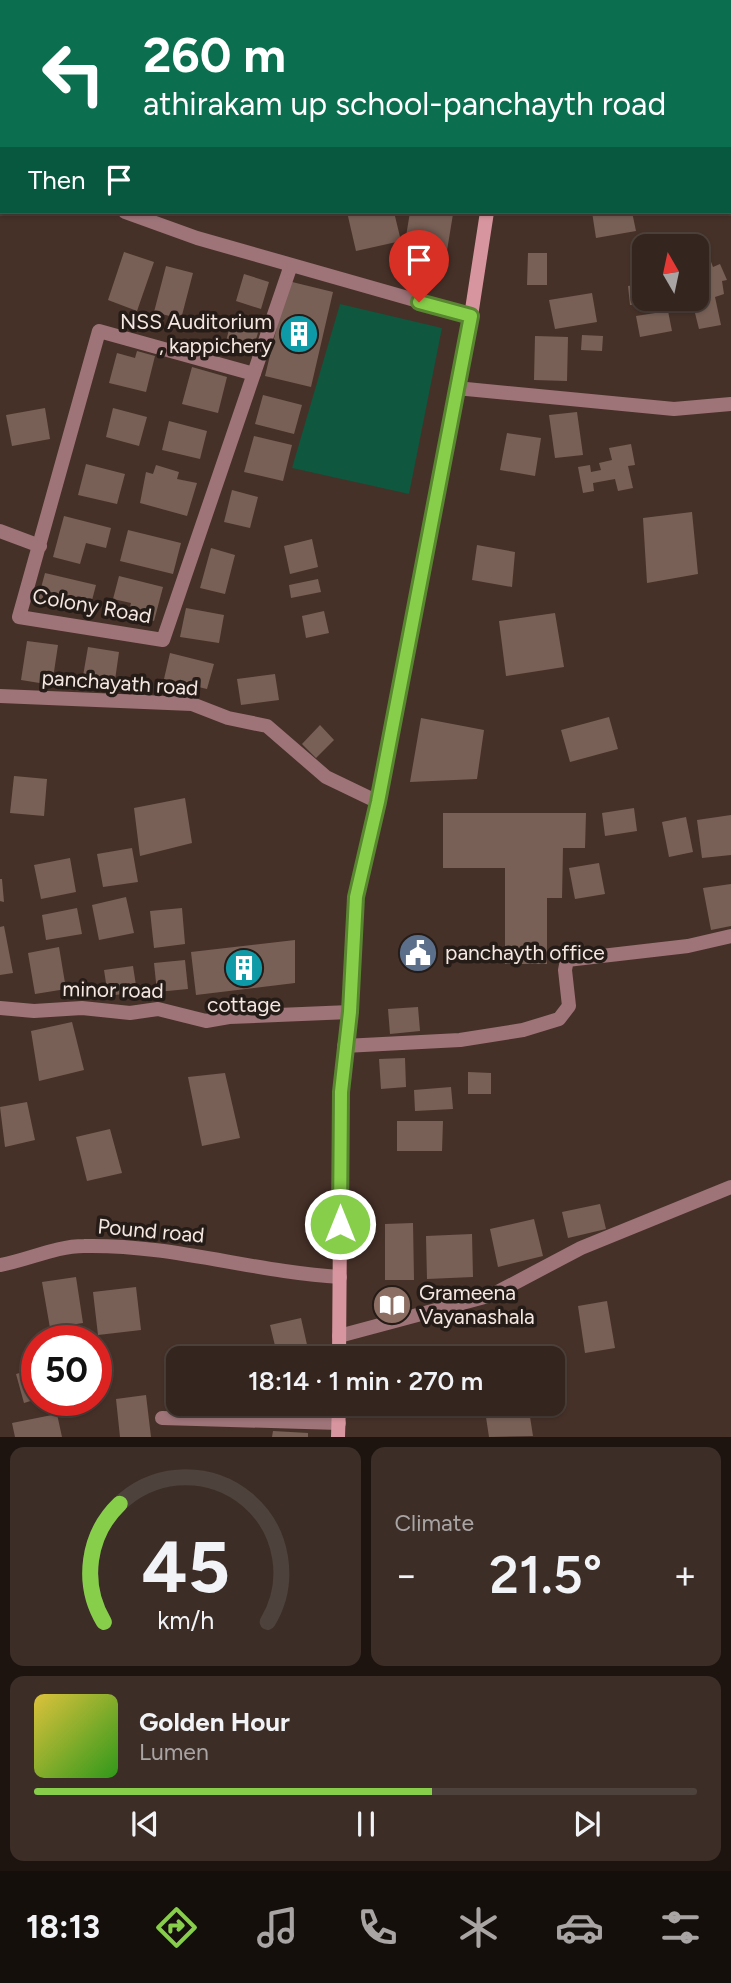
<!DOCTYPE html>
<html lang="en">
<head>
<meta charset="utf-8">
<style>
	:root { --surface:#34251e; --page:#3c2d27; --text:#f1f3f6; --muted:#a9a5a4; --line:#4e423c; --accent:#87cf4a }
	body { margin:0; font-family:Figtree,sans-serif; background:var(--page); color:var(--text); height:100vh; display:flex; flex-direction:column; font-size:26px; white-space:nowrap }
	* { box-sizing:border-box; margin:0 }
	p { font-size:23px; color:var(--muted) }
	.icon { flex:none; width:38px; height:38px; fill:none; stroke:currentColor; stroke-width:2; stroke-linecap:round; stroke-linejoin:round }
	.map { position:relative; height:1437px; overflow:hidden }
	.sheet { display:flex; flex-direction:column; gap:10px; padding:10px; background:#1d1410; flex:1 }
	.sheet>* { flex:none }
	.top-card { position:absolute; left:0px; top:0px; width:732px; height:214px; box-shadow:0 2px 5px #0004,0 0 0 2px var(--line); background:#0b6e4f; color:#fff; overflow:hidden }
	.needle { width:46px; rotate:351deg }
	.tools { position:absolute; left:632px; top:234px; display:grid; gap:14px }
	.tools a { display:grid; place-items:center; width:77px; height:77px; border-radius:14px; background:var(--surface); box-shadow:0 2px 5px #0004,0 0 0 2px var(--line); font-size:35px }
	.speed { position:absolute; left:21px; top:1325px; display:flex; gap:14px; font-size:35px; font-weight:700; text-align:center }
	.speed>* { display:grid; place-content:center; width:91px; height:91px; border-radius:50%; background:var(--surface); box-shadow:0 2px 5px #0004,0 0 0 2px var(--line); line-height:1 }
	.speed .limit { border:10px solid #d22; background:#fff; color:#111 }
	.pin { position:absolute; display:grid; place-items:center; width:60px; height:60px; color:#fff; margin:-72px -30px; border-radius:50% 50% 50% 0; rotate:-45deg; box-shadow:0 0 7px #0007 }
	.pin .icon { rotate:45deg }
	.me { position:absolute; width:77px; margin:-38px; rotate:0deg; stroke-linejoin:round; filter:drop-shadow(0 0 5px #0008) }
	.turn { display:flex; align-items:center; gap:24px; height:147px; padding:0 28px; font-size:32px }
	.turn .icon { width:91px; height:91px; stroke-width:2.5 }
	.turn b { display:block; font-size:49px; line-height:60px }
	.then { display:flex; align-items:center; height:66px; padding:0 28px; background:#0003; gap:14px; font-size:26px }
	.big { font-size:52px; font-weight:600; line-height:1.1 }
	.sheet .tile { flex:1; display:flex; flex-direction:column; justify-content:center; gap:10px; min-width:0; padding:0 24px; border-radius:14px; background:var(--page) }
	.sheet .dial { align-items:center; gap:0 }
	.dial svg { height:182px; overflow:visible; fill:none; stroke:var(--line); stroke-width:7; stroke-linecap:round; text-anchor:middle }
	.dial text { fill:var(--text); stroke:none }
	.song { display:flex; align-items:center; gap:21px }
	.cover { width:84px; height:84px; border-radius:10px; background:linear-gradient(135deg,hsl(50 70% 55%),hsl(110 70% 35%)) }
	.played { height:7px; border-radius:4px; background:linear-gradient(90deg,var(--accent) 60%,var(--line) 60%) }
	.keys { display:flex; justify-content:space-around; direction:ltr }
	.heat { display:flex; justify-content:space-between; align-items:center; font-size:38px; direction:ltr }
	.sheet .tiles { flex:1; display:grid; gap:10px; grid-template-columns:1fr 1fr }
	.tile:last-child { grid-column:span 2 }
	.trip { position:absolute; left:166px; top:1346px; width:399px; height:70px; border-radius:14px; background:var(--surface); box-shadow:0 2px 5px #0004,0 0 0 2px var(--line); font-weight:600; line-height:70px; text-align:center }
	.tab-bar { display:flex; height:112px; justify-content:space-around; align-items:center; background:#150f0c; color:var(--muted) }
	.tab-bar .icon { width:49px; height:49px }
	.tab-bar .selected { color:var(--accent) }
	.tab-bar b { font-size:32px; color:var(--text) }
	.map>svg:first-child { display:block }
	.park { fill:#0f573e }
	.building { fill:#786056 }
	.lines { fill:none; stroke-linecap:round; stroke-linejoin:round }
	.minor { stroke:#9e7479; stroke-width:14 }
	.secondary { stroke:#d7959f; stroke-width:14 }
	.route-casing { stroke:#588730; stroke-width:18 }
	.route { stroke:#87cf4a; stroke-width:12 }
	.labels { text-anchor:middle; stroke-width:7; stroke-linejoin:round; paint-order:stroke }
	.poi-label { font-size:21px; fill:#f5e7e1; stroke:#251c18; text-anchor:start }
	.street-label { font-size:21px; fill:#f5e7e1; stroke:#251c18 }
</style>
</head>
<body>
<div class="map">
<svg width="731" height="1437" viewBox="0 0 731 1437">
	<rect width="100%" height="100%" fill="#463128"/>
	<path class="park" d="M340,304L442,328L409,494L292,468Z"/>
	<path class="building" d="M347,212H394L401,241L356,251Z
		M410,212L453,214L444,269L402,261Z
		M592,212H632L636,231L596,238Z
		M124,252L154,262L137,311L108,300Z
		M528,253H547V285H527Z
		M710,259L713,267L720,264L727,280L722,281L724,294L715,297L721,325L699,329L695,313L681,312L680,299H696V262Z
		M166,266L193,273L181,319L154,312Z
		M244,274L269,282L261,309L236,301Z
		M288,281L333,292L311,387L265,376Z
		M644,284V299H653V303L630,305L628,286Z
		M592,293L597,322L555,329L549,300Z
		M668,311L672,331L640,337L636,316Z
		M233,315L261,323L253,349L226,341Z
		M582,335L603,336L602,351L581,350Z
		M535,336L568,337L567,381L534,380Z
		M137,351L155,356L146,392L109,383L117,353L135,358Z
		M192,367L227,377L218,413L182,404Z
		M263,395L302,405L294,434L255,424Z
		M45,408L50,439L12,446L6,415Z
		M113,408L147,417L139,446L106,437Z
		M577,412L583,455L555,458L549,415Z
		M169,421L207,431L200,459L162,450Z
		M507,433L541,438L535,476L500,470Z
		M254,436L292,445L283,481L244,472Z
		M631,444L635,465L628,466L633,488L618,491L615,479L593,483L594,491L583,493L578,467L590,465L591,472L601,470L599,463L612,460L609,448Z
		M86,464L125,474L117,504L78,495Z
		M156,465L179,472L177,479L197,483L187,516L140,503L146,472L153,474Z
		M232,490L258,497L250,528L224,522Z
		M692,512L698,574L647,583L643,518Z
		M64,516L111,528L106,548L86,543L80,564L53,557Z
		M128,530L181,543L173,574L120,561Z
		M312,539L318,567L290,574L284,546Z
		M477,545L515,552L512,587L472,580Z
		M211,548L235,555L225,594L200,588Z
		M45,573L96,585L91,604L74,600L72,607L38,599Z
		M119,576L163,587L154,621L128,615L131,603L113,599Z
		M318,579L321,592L291,598L289,585Z
		M186,608L224,615L219,643L180,637Z
		M324,611L329,633L306,638L302,616Z
		M555,613L564,667L506,676L499,621Z
		M27,641L58,645L52,685L21,680Z
		M88,647L119,652L115,680L83,676Z
		M170,653L214,664L207,689L164,679Z
		M275,674L279,700L241,705L237,679Z
		M609,717L618,749L570,762L561,730Z
		M421,718L484,730L477,779L410,782Z
		M320,725L334,740L316,758L302,744Z
		M14,776L47,779L44,816L10,813Z
		M185,798L192,843L140,856L134,808Z
		M634,808L637,831L605,836L602,813Z
		M443,813H586L585,848H563L562,898H547V964H505V868H443Z
		M731,815V855L702,858L697,820Z
		M686,817L693,852L669,857L662,822Z
		M132,848L138,882L103,887L97,854Z
		M70,858L76,892L41,899L34,865Z
		M599,863L605,894L575,899L569,868Z
		M0,879H2L4,902L0,901Z
		M731,884V926L711,930L703,888Z
		M126,897L134,933L99,940L92,905Z
		M77,908L82,934L46,940L42,915Z
		M182,908L185,944L154,948L150,911Z
		M4,926L13,973L0,975V927Z
		M295,940V983L196,995L191,952Z
		M59,947L66,989L35,994L28,953Z
		M185,960L188,989L157,992L154,963Z
		M133,966L137,992L108,996L104,970Z
		M418,1007L420,1031L390,1034L388,1009Z
		M72,1022L84,1070L39,1081L31,1031Z
		M405,1058L406,1087L381,1089L379,1059Z
		M468,1072L491,1073V1094H468Z
		M225,1073L240,1138L202,1146L188,1077Z
		M451,1087L453,1109L415,1111L414,1090Z
		M27,1102L35,1140L5,1147L0,1107Z
		M397,1121H443L442,1151H397Z
		M110,1129L122,1173L87,1181L76,1137Z
		M600,1204L606,1229L568,1238L562,1212Z
		M534,1219L543,1256L498,1267L490,1229Z
		M413,1223L414,1280H385V1224Z
		M472,1234L473,1277L427,1279L426,1236Z
		M76,1277L83,1323L50,1328L42,1282Z
		M136,1287L141,1330L98,1335L93,1292Z
		M405,1290L408,1312L379,1316L376,1294Z
		M607,1301L615,1348L585,1353L578,1306Z
		M301,1318L310,1358H278L270,1325Z
		M37,1368V1399L24,1403L16,1374Z
		M146,1395L151,1437H120L116,1399Z
		M250,1404H301L300,1412L250,1409Z
		M484,1404H528L533,1436L489,1437Z
		M57,1414L62,1437H15L12,1423Z
		M273,1431L308,1433V1437H272Z"/>
	<g class="lines">
		<path class="minor" d="M0,163L2,164
			M125,212L197,238L471,316
			M254,374L99,331L19,617L163,640L291,265
			M456,388L674,409L731,404
			M0,531L40,546
			M0,696L192,704L228,718L267,726L326,777L378,802
			M0,1008L34,1011L82,1008L130,1013L158,1009L206,1021L229,1017L350,1012
			M344,1046L460,1040L523,1030L559,1019L569,1006L565,970L567,960L688,946L731,936
			M0,1265C28,1260 56,1246 84,1246C171,1244 254,1272 340,1277
			M339,1336L492,1295L581,1248L731,1187
			M162,1418L339,1423"/>
		<path class="secondary" d="M530,2L531,0
			M339,1358L341,1092L350,1012L356,897L378,802L471,316L487,212
			M338,1437L339,1404"/>
	</g>
	<g class="lines">
		<g class="route-casing">
			<path id="route" d="M340,1224L341,1092L350,1012L356,897L378,802L471,316L419,302"/>
		</g>
		<use href="#route" class="route"/>
	</g>
	<defs>
		<g id="building-disc" transform="scale(2.0125)"><circle r="9.5" fill="#0f9aa8" stroke="#251c18"/><path d="M-4-6H4V6H1V3H-1V6H-4ZM-2.5-4.3h1.7v1.8h-1.7ZM.8-4.3h1.7v1.8H.8ZM-2.5-1h1.7V.8h-1.7ZM.8-1h1.7V.8H.8Z" fill="#fff"/></g>
		<g id="civic-disc" transform="scale(2.0125)"><circle r="9.5" fill="#5c6f8a" stroke="#251c18"/><path d="M-.6-6.5H3V-4.5H.6V-3L4-1V1h2V6H-6V1h2V-1L-.6-3ZM-1.2 2.5V6h2.4V2.5Z" fill="#fff"/></g>
		<g id="library-disc" transform="scale(2.0125)"><circle r="9.5" fill="#8d6e63" stroke="#251c18"/><path d="M-6-4Q-3-5.5-.7-3.5V5Q-3 3-6 4ZM6-4Q3-5.5 .7-3.5V5Q3 3 6 4Z" fill="#fff"/></g>
	</defs>
	<g fill-rule="evenodd">
		<use href="#building-disc" x="299" y="334"/>
		<use href="#civic-disc" x="418" y="953"/>
		<use href="#building-disc" x="244" y="968"/>
		<use href="#library-disc" x="392" y="1305"/>
	</g>
	<g class="labels">
		<g class="poi-label">
			<text x="272" y="329" text-anchor="end">NSS Auditorium<tspan x="272" dy="24">, kappichery</tspan></text>
			<text x="445" y="960">panchayth office</text>
			<text x="244" y="1012" text-anchor="middle">cottage</text>
			<text x="419" y="1300">Grameena<tspan x="419" dy="24">Vayanashala</tspan></text>
		</g>
		<g class="street-label">
			<text transform="translate(92 606) rotate(10)" y="7">Colony Road</text>
			<text transform="translate(120 683) rotate(4)" y="7">panchayath road</text>
			<text transform="translate(113 990) rotate(1)" y="7">minor road</text>
			<text transform="translate(151 1231) rotate(5)" y="7">Pound road</text>
		</g>
	</g>
</svg>
<div class="tools">
<a><svg class="needle" viewBox="-14 -14 28 28"><path d="M0-13l5 13h-10z" fill="#e53935"/><path d="M0 13l5-13h-10z" fill="#a9a5a4"/></svg></a>
</div>
<div class="speed"><div class="limit">50</div></div>
<div class="pin" style="left:419px;top:302px;background:#d93025"><svg class="icon" aria-label="arrive" viewBox="0 0 24 24"><path d="M6 21V4h12l-3 4 3 4H6"/></svg></div>
<svg class="me" style="left:340px;top:1224px" viewBox="-20 -20 40 40"><circle r="17" fill="#87cf4a" stroke="#fff" stroke-width="3"/><path d="M0-11L8 9 0 5-8 9z" fill="#fff"/></svg>
<div class="trip">18:14 · 1 min · 270 m</div>
<div class="top-card">
<div class="turn"><svg class="icon" aria-label="left" viewBox="0 0 24 24"><path d="M17 20v-9H6M10 6l-5 5 5 5"/></svg><div><b>260 m</b>athirakam up school-panchayth road</div></div>
<div class="then">Then<svg class="icon" aria-label="arrive" viewBox="0 0 24 24"><path d="M6 21V4h12l-3 4 3 4H6"/></svg></div>
</div>
</div>
<section class="sheet">
<div class="tiles">
<div class="tile dial"><svg viewBox="0 0 100 80">
<path d="M14 69A42 42 0 1 1 86 69"/>
<path d="M14 69A42 42 0 0 1 21 17" stroke="#87cf4a"/>
<text x="50" y="56" font-size="32" font-weight="700">45</text>
<text x="50" y="72" font-size="11">km/h</text>
</svg></div>
<div class="tile"><p>Climate</p>
<div class="heat"><a>−</a><b class="big">21.5°</b><a>+</a></div>
</div>
<div class="tile">
<div class="song"><i class="cover"></i><div><b>Golden Hour</b><p>Lumen</p></div></div>
<div class="played"></div>
<div class="keys"><svg class="icon" aria-label="previous" viewBox="0 0 24 24"><path d="M18 5L8 12l10 7zM5 5v14"/></svg><svg class="icon" aria-label="pause" viewBox="0 0 24 24"><path d="M8 5v14M16 5v14"/></svg><svg class="icon" aria-label="next" viewBox="0 0 24 24"><path d="M6 5l10 7-10 7zM19 5v14"/></svg></div>
</div>
</div>
</section>
<nav class="tab-bar">
<b>18:13</b>
<svg class="icon selected" aria-label="directions" viewBox="0 0 24 24"><path d="M12 3l9 9-9 9-9-9zM9 14v-3h6M13 9l2 2-2 2"/></svg>
<svg class="icon" aria-label="music" viewBox="0 0 24 24"><path d="M9 18V5l10-2v13"/><circle cx="6" cy="18" r="3"/><circle cx="16" cy="16" r="3"/></svg>
<svg class="icon" aria-label="phone" viewBox="0 0 24 24"><path d="M5 4h4l2 5-3 2q2 4 5 5l2-3 5 2v4C11 20 4 13 5 4z"/></svg>
<svg class="icon" aria-label="climate" viewBox="0 0 24 24"><path d="M12 3v18M4 7l16 10M4 17L20 7"/></svg>
<svg class="icon" aria-label="car" viewBox="0 0 24 24"><path d="M5 17H2v-5l4-1 3-4h7l3 4 3 1v5h-3M9 17h6M6 11h13"/><circle cx="7" cy="17" r="2"/><circle cx="17" cy="17" r="2"/></svg>
<svg class="icon" aria-label="filters" viewBox="0 0 24 24"><path d="M4 7h16M4 17h16"/><circle cx="9" cy="7" r="2"/><circle cx="15" cy="17" r="2"/></svg>
</nav>
</body>
</html>
